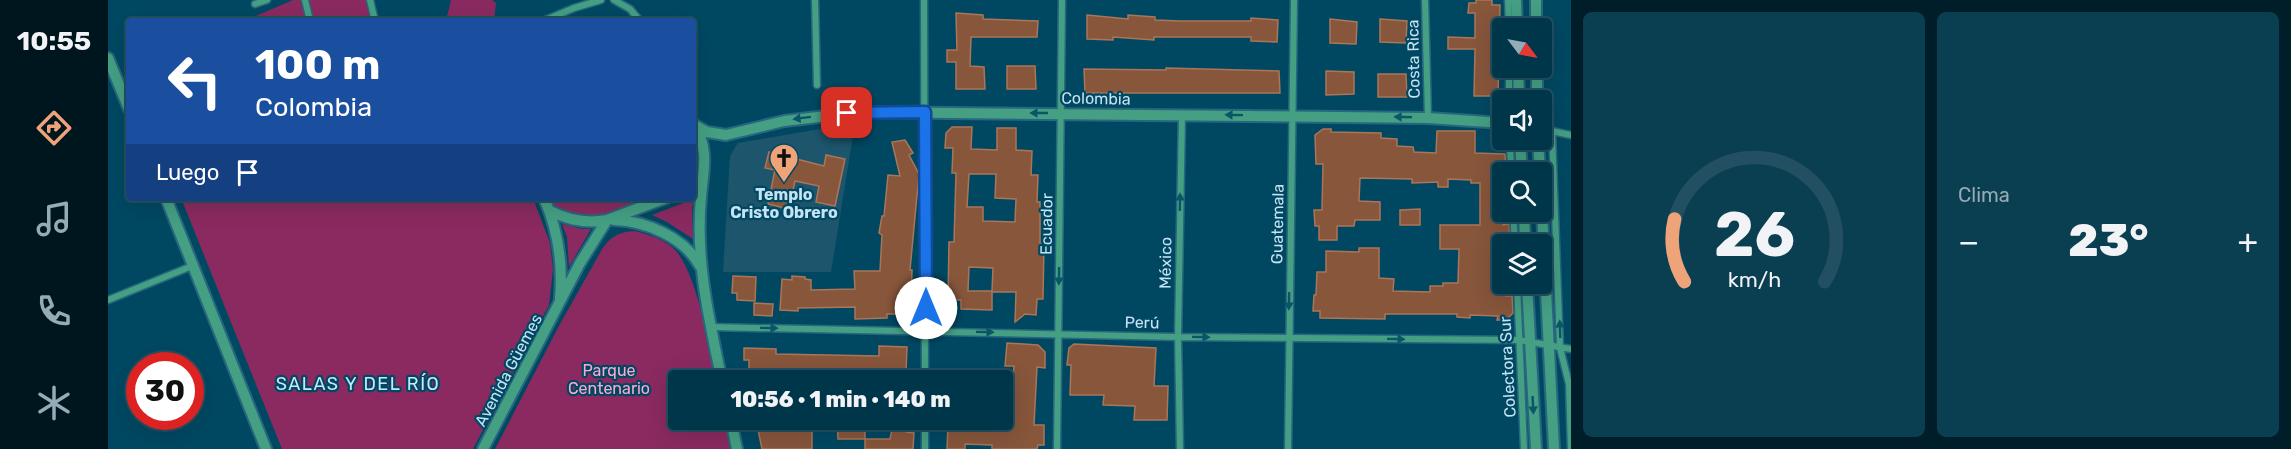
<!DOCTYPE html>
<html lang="es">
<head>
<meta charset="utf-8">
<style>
	:root { --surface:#00364a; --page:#0a3e51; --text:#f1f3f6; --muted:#95abb5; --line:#225062; --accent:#efa378 }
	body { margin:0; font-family:Rubik,sans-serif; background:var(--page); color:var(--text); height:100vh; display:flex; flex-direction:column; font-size:22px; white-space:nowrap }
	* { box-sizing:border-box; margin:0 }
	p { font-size:20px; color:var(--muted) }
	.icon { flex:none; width:33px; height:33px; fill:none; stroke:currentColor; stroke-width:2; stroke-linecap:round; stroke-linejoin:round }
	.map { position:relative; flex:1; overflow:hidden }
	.side { display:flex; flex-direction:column; gap:12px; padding:12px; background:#001e29; width:720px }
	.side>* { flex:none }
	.top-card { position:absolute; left:18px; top:18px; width:570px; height:183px; border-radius:6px; box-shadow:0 6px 24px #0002,0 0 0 2px var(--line); background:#1a4fa0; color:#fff; overflow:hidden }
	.needle { width:39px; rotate:122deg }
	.fabs { position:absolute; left:1384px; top:18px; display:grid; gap:12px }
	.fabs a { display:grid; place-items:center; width:60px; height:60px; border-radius:6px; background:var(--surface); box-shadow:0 6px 24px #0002,0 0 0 2px var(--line); font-size:30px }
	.speed { position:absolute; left:18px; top:352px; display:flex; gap:12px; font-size:30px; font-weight:700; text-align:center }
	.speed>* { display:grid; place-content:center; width:78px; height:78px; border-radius:50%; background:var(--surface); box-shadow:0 6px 24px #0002,0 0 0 2px var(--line); line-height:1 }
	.speed .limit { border:9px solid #d22; background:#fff; color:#111 }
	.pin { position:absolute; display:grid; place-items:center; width:51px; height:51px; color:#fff; margin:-26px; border-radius:12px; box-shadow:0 3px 9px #0006 }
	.me { position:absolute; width:66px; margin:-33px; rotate:0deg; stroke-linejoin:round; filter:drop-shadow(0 0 4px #0008) }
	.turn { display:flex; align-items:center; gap:21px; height:126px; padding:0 30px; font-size:27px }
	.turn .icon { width:78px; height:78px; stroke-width:2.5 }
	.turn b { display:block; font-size:42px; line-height:51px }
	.then { display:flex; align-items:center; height:57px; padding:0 30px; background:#0003; gap:12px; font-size:22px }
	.big { font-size:45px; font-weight:800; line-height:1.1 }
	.side .widget { flex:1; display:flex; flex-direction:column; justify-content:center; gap:9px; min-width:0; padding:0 21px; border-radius:9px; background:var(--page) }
	.side .dial { align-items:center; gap:0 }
	.dial svg { height:156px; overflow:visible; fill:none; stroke:var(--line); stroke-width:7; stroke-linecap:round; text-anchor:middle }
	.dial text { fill:var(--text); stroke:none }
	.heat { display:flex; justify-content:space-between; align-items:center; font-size:33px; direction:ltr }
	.side .tiles { flex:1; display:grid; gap:12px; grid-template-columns:repeat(2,1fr) }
	.trip { position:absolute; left:560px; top:370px; width:345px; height:60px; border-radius:6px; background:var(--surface); box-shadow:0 6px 24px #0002,0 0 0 2px var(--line); font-weight:800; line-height:60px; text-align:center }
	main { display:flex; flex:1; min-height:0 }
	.menu { display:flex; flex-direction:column; width:108px; justify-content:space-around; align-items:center; background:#00161e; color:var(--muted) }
	.menu .icon { width:42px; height:42px }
	.menu .current { color:var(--accent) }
	.menu b { font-size:27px; color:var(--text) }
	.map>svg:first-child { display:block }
	.built { fill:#1d556c }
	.green { fill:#8a2a60 }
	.building { fill:#87563b; stroke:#a9765a; stroke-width:1.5; fill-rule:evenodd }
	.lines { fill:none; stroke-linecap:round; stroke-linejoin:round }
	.minor-casing { stroke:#27677f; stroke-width:9 }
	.tertiary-casing { stroke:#27677f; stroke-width:14 }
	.minor { stroke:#449f83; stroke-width:6 }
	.tertiary { stroke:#449f83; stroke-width:10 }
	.oneway { fill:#0a5567 }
	.route-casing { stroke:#114b97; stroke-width:15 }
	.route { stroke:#1a73e8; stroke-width:10 }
	.labels { text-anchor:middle; stroke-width:4.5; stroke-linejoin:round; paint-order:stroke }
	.street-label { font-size:16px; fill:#c5e3f3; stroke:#004862 }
	.poi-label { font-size:16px; font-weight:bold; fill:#c5e3f3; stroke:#004862 }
	.park-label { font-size:16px; fill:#fea8d1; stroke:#004862 }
	.neighbourhood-label { font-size:18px; letter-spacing:1.5px; fill:#c5e9fc; stroke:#004862 }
</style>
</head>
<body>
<main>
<nav class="menu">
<b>10:55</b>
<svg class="icon current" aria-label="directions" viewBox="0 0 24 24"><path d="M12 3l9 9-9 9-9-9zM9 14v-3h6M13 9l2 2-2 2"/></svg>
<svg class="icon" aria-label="music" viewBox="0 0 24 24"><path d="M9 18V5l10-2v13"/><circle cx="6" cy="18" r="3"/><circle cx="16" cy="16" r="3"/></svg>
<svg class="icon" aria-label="phone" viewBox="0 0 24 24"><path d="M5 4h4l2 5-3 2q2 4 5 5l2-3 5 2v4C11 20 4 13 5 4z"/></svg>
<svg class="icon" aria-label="climate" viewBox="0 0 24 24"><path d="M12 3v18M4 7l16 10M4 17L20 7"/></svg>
</nav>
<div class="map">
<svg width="1463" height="449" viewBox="0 0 1463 449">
	<rect width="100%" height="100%" fill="#004862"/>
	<path class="built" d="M747,123L723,272H615L622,156L630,143Z"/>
	<path class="green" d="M185,0H264L270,21H136Z
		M343,0H384L388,3L386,21H338Z
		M73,198H323L325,204L330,198H425L442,243L445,269L441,305L365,449H174Z
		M436,198H558L499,220L457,218Z
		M586,199L584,208L585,239L559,222L544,215Z
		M454,224L474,229H483L461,267L459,237Z
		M527,231C542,235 557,239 568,251C589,275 602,349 609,381H570V420H617L623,449H387L452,324L493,251C502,237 510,232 527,231Z"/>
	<path class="building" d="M1368,0H1384V5H1392L1390,96H1366L1367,49H1340V37L1367,38V13H1360L1361,3H1368Z
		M848,13L875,15V19L930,21L929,37H863L862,66L876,67L877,89H848V62H839V50H849Z
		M979,15L1020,19V15L1047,17V20L1072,21H1143V18L1170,20L1169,42L1143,41V37H1046V40L1005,37V40L979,39Z
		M1222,19L1249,22L1248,44L1222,43Z
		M1272,19L1299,21L1298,43L1272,42Z
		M899,66H927L928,89H899Z
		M1058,68L1171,71L1172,93H977L976,69L1058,70Z
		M1218,71L1246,72V94L1218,95Z
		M1270,74H1298L1299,97H1270Z
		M844,127H864L863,149L889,150V128H908V150L924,151L923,175H930L929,202H932V244H936L935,299H929L928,315L917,314L907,322L908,292H884L885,268L861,267L860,291H884V310L853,309V300H840L841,242H846L848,173H844L845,148H837L838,133ZM861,174H888L887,198L908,199L907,222L875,221V207H859Z
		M1215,129H1223V132L1273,133V138L1289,139V146L1305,147L1306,152L1328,153L1329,131H1367V153L1397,154L1398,172H1395V225L1401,224L1402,242L1395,241V285H1398V296H1404L1405,313L1398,320H1389L1390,316L1362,315V318L1349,317V314H1277V319L1212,318V311H1205L1206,295H1208L1209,272H1218V251L1251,252V248H1271V278L1286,279L1285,291L1322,292V286H1335V283H1350L1351,249H1332V225H1372V183H1363V180L1340,179V187H1330V182L1304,183V179L1252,178L1251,201L1272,202V220H1247L1246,226H1229V240H1211V226H1207L1206,210H1214L1215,164H1208L1207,135Z
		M797,140L805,153L801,155L811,174L802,270H804L803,306L795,314H779V318L747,319V307L690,308V311L672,310L674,279L684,280V276L697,277V279L703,280V290L747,289L746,271H772L774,235L771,233L774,216H776L780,175L792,176L784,142Z
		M661,152L716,166L718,155L737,159L727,206L708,202L711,186L687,181L681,209L660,204L667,170L657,168Z
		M1312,209V225H1292V210Z
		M625,276L648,277L647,301L629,300V293H624Z
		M646,303L665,304L664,316L646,315Z
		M899,343L930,345L937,352V368L929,367L926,425H936V445H930L929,449H884V445L857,444V449H839L840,424H852V420H894V406H899L900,391H904L906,366H897Z
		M966,344L1048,348L1046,386H1060L1059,420H1026L1027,406L995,405L996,395H962L963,365H959L961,348Z
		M771,346L799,347L798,372H793V381H641V360H636V348L668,349V354L771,356Z
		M648,420H704V449H654Z
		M729,420H757V439H730Z
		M785,424H799L798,432L806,433L805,449H757V439H782Z"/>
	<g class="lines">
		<g class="minor-casing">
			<path id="minor" d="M197,0L202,21
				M262,0L267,21
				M506,0L522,9L532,21
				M707,0L709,85
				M816,0L817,381
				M1317,0L1320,118
				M1400,0L1401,28
				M147,4L159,0
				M435,21L466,8L493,0
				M1401,100V68
				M1434,129L1463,135
				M1444,132L1452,348L1461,384L1463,449
				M1402,140L1403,172
				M1405,212L1407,244
				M1409,284L1416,449
				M0,300L84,266
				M603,327L1070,337L1411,340L1463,349
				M817,449V420
				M949,449L954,0
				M1072,449L1070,337L1074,114
				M1180,449L1186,0"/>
		</g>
		<g class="tertiary-casing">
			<path id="tertiary" d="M1408,0L1409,28
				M1428,0V28
				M0,58L21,109
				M1410,68L1411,100
				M1429,68V100
				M585,124L599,132L618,135L676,121L753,112L1320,118L1395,123
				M586,125C602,149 595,171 593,197C587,259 601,320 614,381
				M1412,140L1414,172
				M1430,140L1432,172
				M58,198L158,449
				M436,198C450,230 455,263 452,298
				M442,211C460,220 478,224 499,220L558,198
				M1416,212L1417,244
				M1434,212L1446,449
				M506,220C538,221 576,237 592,266
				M1419,284L1428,449
				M623,420L629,449
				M375,449L472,263L499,220"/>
		</g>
		<use href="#minor" class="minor"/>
		<use href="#tertiary" class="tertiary"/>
	</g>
	<defs><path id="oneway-solid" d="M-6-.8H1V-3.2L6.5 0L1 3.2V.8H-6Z" transform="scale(1.5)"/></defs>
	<g class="oneway">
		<use href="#oneway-solid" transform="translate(931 113) rotate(-180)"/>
		<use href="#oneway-solid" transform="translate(1126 115) rotate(-179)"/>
		<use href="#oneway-solid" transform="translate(1295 117) rotate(-179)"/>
		<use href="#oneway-solid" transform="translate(694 118) rotate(173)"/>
		<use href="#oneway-solid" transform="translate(1072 202) rotate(-89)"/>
		<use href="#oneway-solid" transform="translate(951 276) rotate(91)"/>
		<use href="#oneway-solid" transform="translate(1181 301) rotate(91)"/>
		<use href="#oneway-solid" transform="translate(661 328) rotate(1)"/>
		<use href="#oneway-solid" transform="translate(1452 329) rotate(-92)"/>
		<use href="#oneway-solid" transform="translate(877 332) rotate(1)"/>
		<use href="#oneway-solid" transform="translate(1093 337) rotate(1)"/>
		<use href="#oneway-solid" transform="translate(1288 339) rotate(1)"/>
		<use href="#oneway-solid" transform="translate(1425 405) rotate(87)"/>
	</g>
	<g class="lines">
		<g class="route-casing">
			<path id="route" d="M739,113L817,112L818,308"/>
		</g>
		<use href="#route" class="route"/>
	</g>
	<defs>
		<g id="church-pin" transform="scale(1.5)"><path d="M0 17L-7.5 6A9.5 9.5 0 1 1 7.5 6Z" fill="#efa378" stroke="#004862"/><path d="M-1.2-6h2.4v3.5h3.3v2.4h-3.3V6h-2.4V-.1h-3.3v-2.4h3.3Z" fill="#111"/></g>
	</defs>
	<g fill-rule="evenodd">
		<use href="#church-pin" x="676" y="158"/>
	</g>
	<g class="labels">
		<g class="street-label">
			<text transform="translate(1305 59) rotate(-91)" y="6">Costa Rica</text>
			<text transform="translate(988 98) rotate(1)" y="6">Colombia</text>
			<text transform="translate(938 224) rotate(-89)" y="6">Ecuador</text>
			<text transform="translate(1169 224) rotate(-89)" y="6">Guatemala</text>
			<text transform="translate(1057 263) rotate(-89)" y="6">México</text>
			<text transform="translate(1034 322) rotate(1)" y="6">Perú</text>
			<text transform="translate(1399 367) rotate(-93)" y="6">Colectora Sur</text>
			<text transform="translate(400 370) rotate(-62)" y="6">Avenida Güemes</text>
		</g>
		<g class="poi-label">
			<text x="676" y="200">Templo<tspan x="676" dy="18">Cristo Obrero</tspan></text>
		</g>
		<g class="park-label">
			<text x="501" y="376">Parque<tspan x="501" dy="18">Centenario</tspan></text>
		</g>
		<g class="neighbourhood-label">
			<text x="250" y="390">SALAS Y DEL RÍO</text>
		</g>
	</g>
</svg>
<div class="fabs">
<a><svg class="needle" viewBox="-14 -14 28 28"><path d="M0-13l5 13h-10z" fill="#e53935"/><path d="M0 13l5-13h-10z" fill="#95abb5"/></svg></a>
<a><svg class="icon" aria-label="sound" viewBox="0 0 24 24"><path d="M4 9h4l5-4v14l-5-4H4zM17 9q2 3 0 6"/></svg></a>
<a><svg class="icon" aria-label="search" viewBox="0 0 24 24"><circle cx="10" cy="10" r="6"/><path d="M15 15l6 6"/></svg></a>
<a><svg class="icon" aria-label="layers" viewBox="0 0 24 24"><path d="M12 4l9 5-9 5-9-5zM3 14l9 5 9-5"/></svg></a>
</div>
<div class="speed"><div class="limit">30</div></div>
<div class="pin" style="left:739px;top:113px;background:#d93025"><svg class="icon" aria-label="arrive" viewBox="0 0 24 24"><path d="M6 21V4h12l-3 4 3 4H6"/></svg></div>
<svg class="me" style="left:818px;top:308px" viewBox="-20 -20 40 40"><circle r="19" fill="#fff"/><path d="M0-13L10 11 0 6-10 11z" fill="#1a73e8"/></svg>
<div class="trip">10:56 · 1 min · 140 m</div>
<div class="top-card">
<div class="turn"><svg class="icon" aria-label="left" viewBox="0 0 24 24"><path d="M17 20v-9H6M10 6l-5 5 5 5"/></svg><div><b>100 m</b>Colombia</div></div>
<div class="then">Luego<svg class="icon" aria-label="arrive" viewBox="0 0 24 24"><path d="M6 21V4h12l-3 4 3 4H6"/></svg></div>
</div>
</div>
<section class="side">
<div class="tiles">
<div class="widget dial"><svg viewBox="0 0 100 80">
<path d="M14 69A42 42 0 1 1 86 69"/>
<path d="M14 69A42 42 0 0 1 9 37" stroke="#efa378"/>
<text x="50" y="56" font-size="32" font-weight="700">26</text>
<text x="50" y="72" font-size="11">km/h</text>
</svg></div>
<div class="widget"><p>Clima</p>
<div class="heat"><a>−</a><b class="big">23°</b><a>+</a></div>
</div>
</div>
</section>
</main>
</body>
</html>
